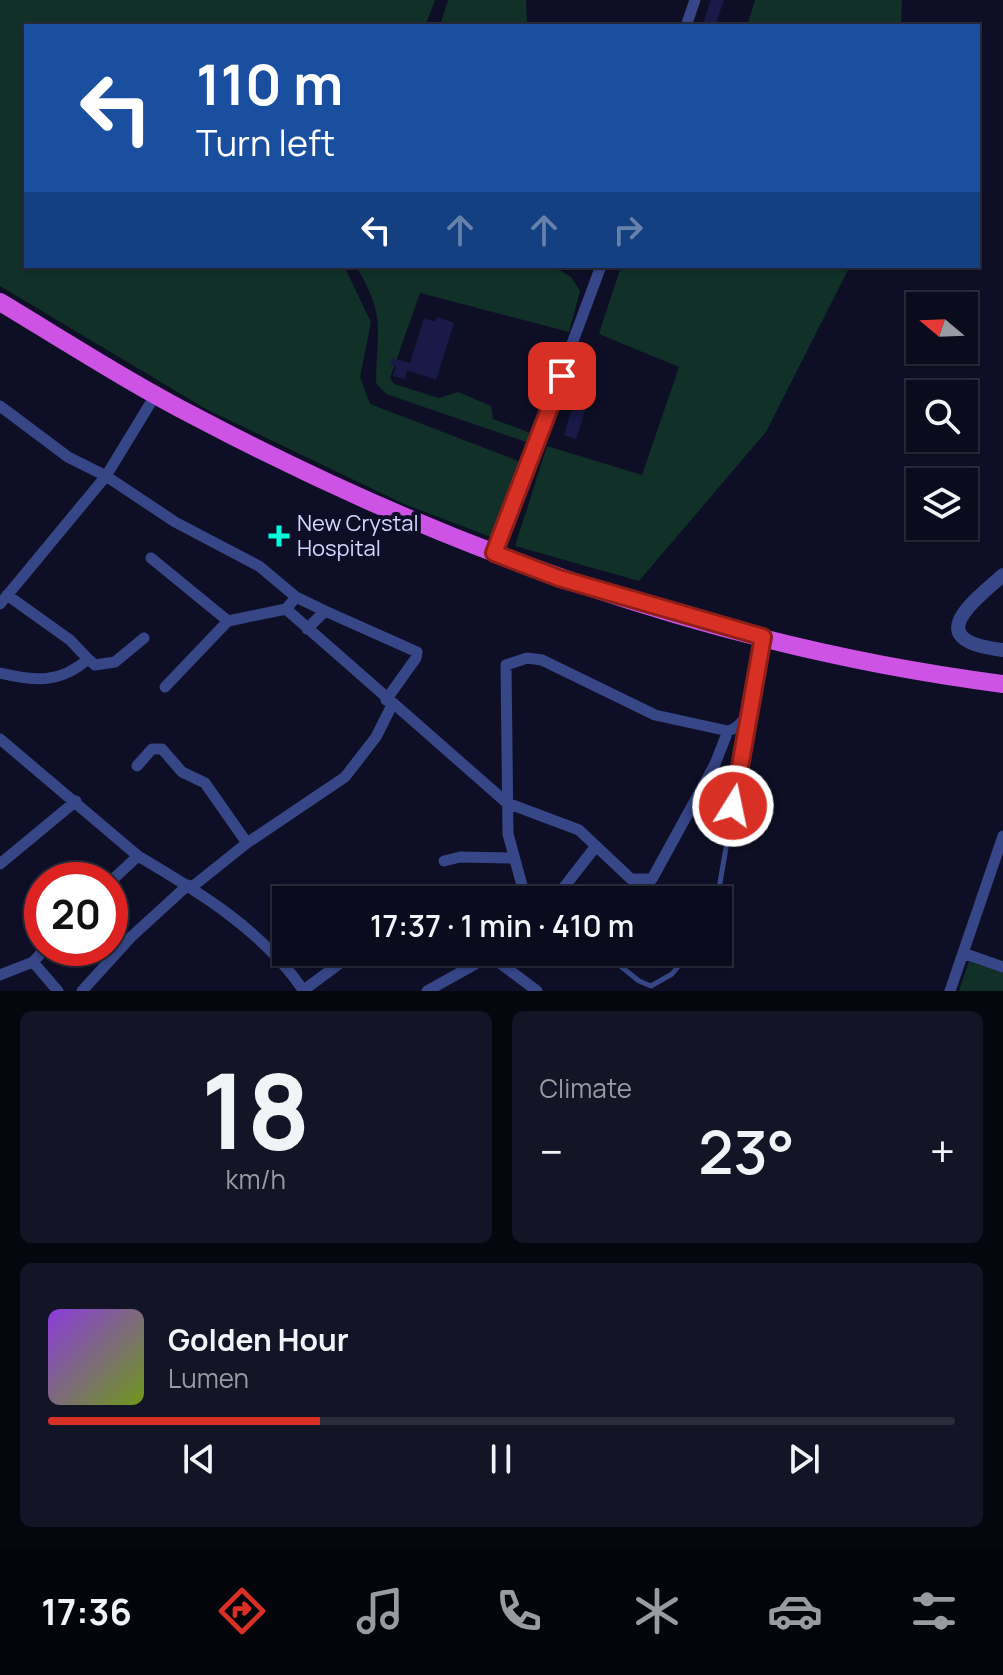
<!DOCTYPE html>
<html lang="en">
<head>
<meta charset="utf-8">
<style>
	:root { --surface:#0a0b1c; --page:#131425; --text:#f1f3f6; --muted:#999ba3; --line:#2a2b3b; --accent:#d93025 }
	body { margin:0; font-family:Manrope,sans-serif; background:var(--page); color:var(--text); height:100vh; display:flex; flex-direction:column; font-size:30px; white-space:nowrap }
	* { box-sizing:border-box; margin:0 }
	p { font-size:26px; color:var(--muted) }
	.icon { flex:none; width:44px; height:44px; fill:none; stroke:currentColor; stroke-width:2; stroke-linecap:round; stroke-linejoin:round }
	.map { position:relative; height:991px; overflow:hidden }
	.panel { display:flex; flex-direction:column; gap:20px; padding:20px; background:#06060f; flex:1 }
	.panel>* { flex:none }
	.guide { position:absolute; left:24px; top:24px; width:956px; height:244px; border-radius:0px; box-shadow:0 2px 6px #0004,0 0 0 2px var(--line); background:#1a4fa0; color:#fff; overflow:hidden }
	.needle { width:52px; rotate:289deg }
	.fabs { position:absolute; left:906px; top:292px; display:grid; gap:16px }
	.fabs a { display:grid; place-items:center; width:72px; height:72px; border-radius:0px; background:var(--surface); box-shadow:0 2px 6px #0004,0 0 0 2px var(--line); font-size:40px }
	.speed { position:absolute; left:24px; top:862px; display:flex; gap:16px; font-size:40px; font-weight:700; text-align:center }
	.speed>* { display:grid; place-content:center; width:104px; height:104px; border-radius:50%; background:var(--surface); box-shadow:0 2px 6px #0004,0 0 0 2px var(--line); line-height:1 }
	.speed .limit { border:12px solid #d22; background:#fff; color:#111 }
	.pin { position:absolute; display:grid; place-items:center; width:68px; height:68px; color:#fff; margin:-34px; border-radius:16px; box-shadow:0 4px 12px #0006 }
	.me { position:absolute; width:88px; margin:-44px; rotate:10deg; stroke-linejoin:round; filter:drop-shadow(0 0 6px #0008) }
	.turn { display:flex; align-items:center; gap:28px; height:168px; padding:0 40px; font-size:36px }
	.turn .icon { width:104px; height:104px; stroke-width:2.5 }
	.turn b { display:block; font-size:56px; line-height:68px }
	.lanes { display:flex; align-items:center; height:76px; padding:0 40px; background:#0003; justify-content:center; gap:40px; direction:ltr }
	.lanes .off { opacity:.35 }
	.big { font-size:60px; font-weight:600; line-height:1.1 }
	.panel .widget { flex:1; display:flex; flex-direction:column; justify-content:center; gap:12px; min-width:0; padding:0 28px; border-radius:12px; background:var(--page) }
	.panel .dial { align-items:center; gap:0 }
	.dial b { font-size:104px; line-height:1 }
	.song { display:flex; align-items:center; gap:24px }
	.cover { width:96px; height:96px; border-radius:12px; background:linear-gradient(135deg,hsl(270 70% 55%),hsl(80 70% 35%)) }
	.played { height:8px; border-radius:4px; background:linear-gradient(90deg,var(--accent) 30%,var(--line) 30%) }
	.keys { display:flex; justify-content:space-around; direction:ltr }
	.heat { display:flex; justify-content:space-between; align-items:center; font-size:44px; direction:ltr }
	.panel .tiles { flex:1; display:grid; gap:20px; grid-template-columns:1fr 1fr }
	.widget:last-child { grid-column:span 2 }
	.trip { position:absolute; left:272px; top:886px; width:460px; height:80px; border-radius:0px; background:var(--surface); box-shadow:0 2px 6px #0004,0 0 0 2px var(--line); font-weight:600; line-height:80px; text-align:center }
	.menu { display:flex; height:128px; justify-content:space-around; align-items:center; background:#04040b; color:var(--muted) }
	.menu .icon { width:56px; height:56px }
	.menu .on { color:var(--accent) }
	.menu b { font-size:36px; color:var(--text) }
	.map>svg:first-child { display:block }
	.green { fill:#103028 }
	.building { fill:#191a48 }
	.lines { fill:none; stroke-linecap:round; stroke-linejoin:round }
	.service { stroke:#364687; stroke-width:5 }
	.minor { stroke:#364687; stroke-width:11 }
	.tertiary { stroke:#364687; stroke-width:14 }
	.trunk { stroke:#cd53e5; stroke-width:18 }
	.route-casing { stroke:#8d1f18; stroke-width:20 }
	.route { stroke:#d93025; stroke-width:14 }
	.poi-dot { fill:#00fddc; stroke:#0e0f26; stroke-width:3 }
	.labels { text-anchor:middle; stroke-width:8; stroke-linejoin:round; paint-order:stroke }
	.poi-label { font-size:22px; fill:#d2d7ff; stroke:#0e0f26; text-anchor:start }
</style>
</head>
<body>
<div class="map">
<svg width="1003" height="991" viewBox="0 0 1003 991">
	<rect width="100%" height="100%" fill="#0e0f26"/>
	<path class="green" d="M0,0H435L425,26H26V266H344L371,322L360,377L370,404L526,464L496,539L404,504L206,409L0,286Z
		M448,0H526L527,26H440Z
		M755,0H902L901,26H747Z
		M356,266H553L571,277L580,291L569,332L420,293L390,378L394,384L439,398L458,392L491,406L493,419L536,435L532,444L386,394L376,383C377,326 386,317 356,266Z
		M621,266H850L766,432L639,581L515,546L547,446L642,475L679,367L599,334Z
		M969,961L1003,973V991H959Z"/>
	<path class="building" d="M711,0H724L715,26L703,24Z
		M437,317L454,323L436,380L407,370L405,379L393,376L396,366L390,365L392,358L410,363L424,318L435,322Z
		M577,392L590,396L576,439L564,435Z"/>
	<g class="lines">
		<path class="service" d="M717,900L748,720
			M603,952L639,981L651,986L672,974L690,952"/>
		<path class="minor" d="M686,26L695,0
			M0,406L68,457L106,476L175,522L259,566L296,597L286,609L507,803L579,830L631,879H652L715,764L728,731
			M494,553L601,266
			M151,558L228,621L286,609
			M7,595L70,640L88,659
			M296,597L325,611
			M0,604L106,476L156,394
			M307,629L325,611L417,652L416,658L386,700
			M0,673C35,681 60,684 88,659L95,665L115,662L144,638
			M165,687L228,621
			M0,739L138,856
			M137,766L152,749H162L182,772L205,783L247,843
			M444,861L460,857L513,858
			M0,864L76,801
			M110,882L138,856C201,893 262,930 304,991
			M192,887L247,843L345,777L376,737L392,705
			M526,900L508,834L506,665L527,658L542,660L655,715L728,731C759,722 758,664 763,637
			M554,900L596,846
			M963,953L1003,967
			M492,957L537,991
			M33,962L58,991
			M0,975L33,962L46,948
			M304,990L355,952
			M82,991L131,937L188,885
			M427,991L497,952
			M950,991L1003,836"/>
		<path class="tertiary" d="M1003,575C966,607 924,641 1003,650"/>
		<path class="trunk" d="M0,302C65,341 130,383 198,418C448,550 722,648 1003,684"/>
	</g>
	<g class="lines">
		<g class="route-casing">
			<path id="route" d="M562,376L494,553L559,578L763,637L733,806"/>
		</g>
		<use href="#route" class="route"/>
	</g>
	<path class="poi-dot" d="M275 524h8v8h8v8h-8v8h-8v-8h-8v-8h8z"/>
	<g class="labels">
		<g class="poi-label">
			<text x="297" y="531">New Crystal<tspan x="297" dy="25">Hospital</tspan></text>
		</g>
	</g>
</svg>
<div class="fabs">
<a><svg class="needle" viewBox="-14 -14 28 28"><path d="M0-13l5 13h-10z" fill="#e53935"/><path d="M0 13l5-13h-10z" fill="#999ba3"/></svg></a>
<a><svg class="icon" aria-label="search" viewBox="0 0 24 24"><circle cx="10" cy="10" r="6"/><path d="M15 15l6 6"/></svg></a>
<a><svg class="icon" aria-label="layers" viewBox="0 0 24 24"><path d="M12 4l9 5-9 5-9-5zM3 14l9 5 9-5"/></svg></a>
</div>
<div class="speed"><div class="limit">20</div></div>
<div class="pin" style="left:562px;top:376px;background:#d93025"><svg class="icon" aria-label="arrive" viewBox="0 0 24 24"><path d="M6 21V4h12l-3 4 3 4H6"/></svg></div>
<svg class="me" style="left:733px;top:806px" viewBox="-20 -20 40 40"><circle r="17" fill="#d93025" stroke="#fff" stroke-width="3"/><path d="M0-11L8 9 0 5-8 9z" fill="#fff"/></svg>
<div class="trip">17:37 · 1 min · 410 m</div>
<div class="guide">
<div class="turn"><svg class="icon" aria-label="left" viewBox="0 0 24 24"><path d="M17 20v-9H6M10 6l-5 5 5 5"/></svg><div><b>110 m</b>Turn left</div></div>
<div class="lanes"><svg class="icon" aria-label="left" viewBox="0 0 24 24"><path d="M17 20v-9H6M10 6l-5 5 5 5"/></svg><svg class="icon off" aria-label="ahead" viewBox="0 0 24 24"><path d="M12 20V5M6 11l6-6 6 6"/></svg><svg class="icon off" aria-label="ahead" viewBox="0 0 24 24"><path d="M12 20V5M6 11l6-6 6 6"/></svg><svg class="icon off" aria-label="right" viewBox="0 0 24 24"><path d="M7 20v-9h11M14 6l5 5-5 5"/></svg></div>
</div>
</div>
<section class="panel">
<div class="tiles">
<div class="widget dial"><b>18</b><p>km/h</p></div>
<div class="widget"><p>Climate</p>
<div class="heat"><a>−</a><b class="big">23°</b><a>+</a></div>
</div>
<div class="widget">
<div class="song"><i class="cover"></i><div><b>Golden Hour</b><p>Lumen</p></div></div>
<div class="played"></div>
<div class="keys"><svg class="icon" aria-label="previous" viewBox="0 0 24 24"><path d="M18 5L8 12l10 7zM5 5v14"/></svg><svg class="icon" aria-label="pause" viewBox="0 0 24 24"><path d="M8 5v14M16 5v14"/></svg><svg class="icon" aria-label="next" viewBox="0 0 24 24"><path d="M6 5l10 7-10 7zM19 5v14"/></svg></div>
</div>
</div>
</section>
<nav class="menu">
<b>17:36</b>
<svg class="icon on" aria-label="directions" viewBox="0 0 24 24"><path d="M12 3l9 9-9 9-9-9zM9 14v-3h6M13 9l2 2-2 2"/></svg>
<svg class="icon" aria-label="music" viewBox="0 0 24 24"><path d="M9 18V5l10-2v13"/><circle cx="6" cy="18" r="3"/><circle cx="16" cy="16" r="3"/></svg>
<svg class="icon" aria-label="phone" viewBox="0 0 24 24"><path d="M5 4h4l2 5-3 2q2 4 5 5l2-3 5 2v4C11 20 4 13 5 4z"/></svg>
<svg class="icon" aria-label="climate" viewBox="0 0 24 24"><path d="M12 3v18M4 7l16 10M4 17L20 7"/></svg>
<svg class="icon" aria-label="car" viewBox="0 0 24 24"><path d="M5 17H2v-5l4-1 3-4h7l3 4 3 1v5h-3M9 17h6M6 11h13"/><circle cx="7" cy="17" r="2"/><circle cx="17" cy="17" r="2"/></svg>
<svg class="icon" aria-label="filters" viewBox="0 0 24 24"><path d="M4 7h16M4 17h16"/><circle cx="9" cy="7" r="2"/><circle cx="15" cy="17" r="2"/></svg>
</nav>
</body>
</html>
